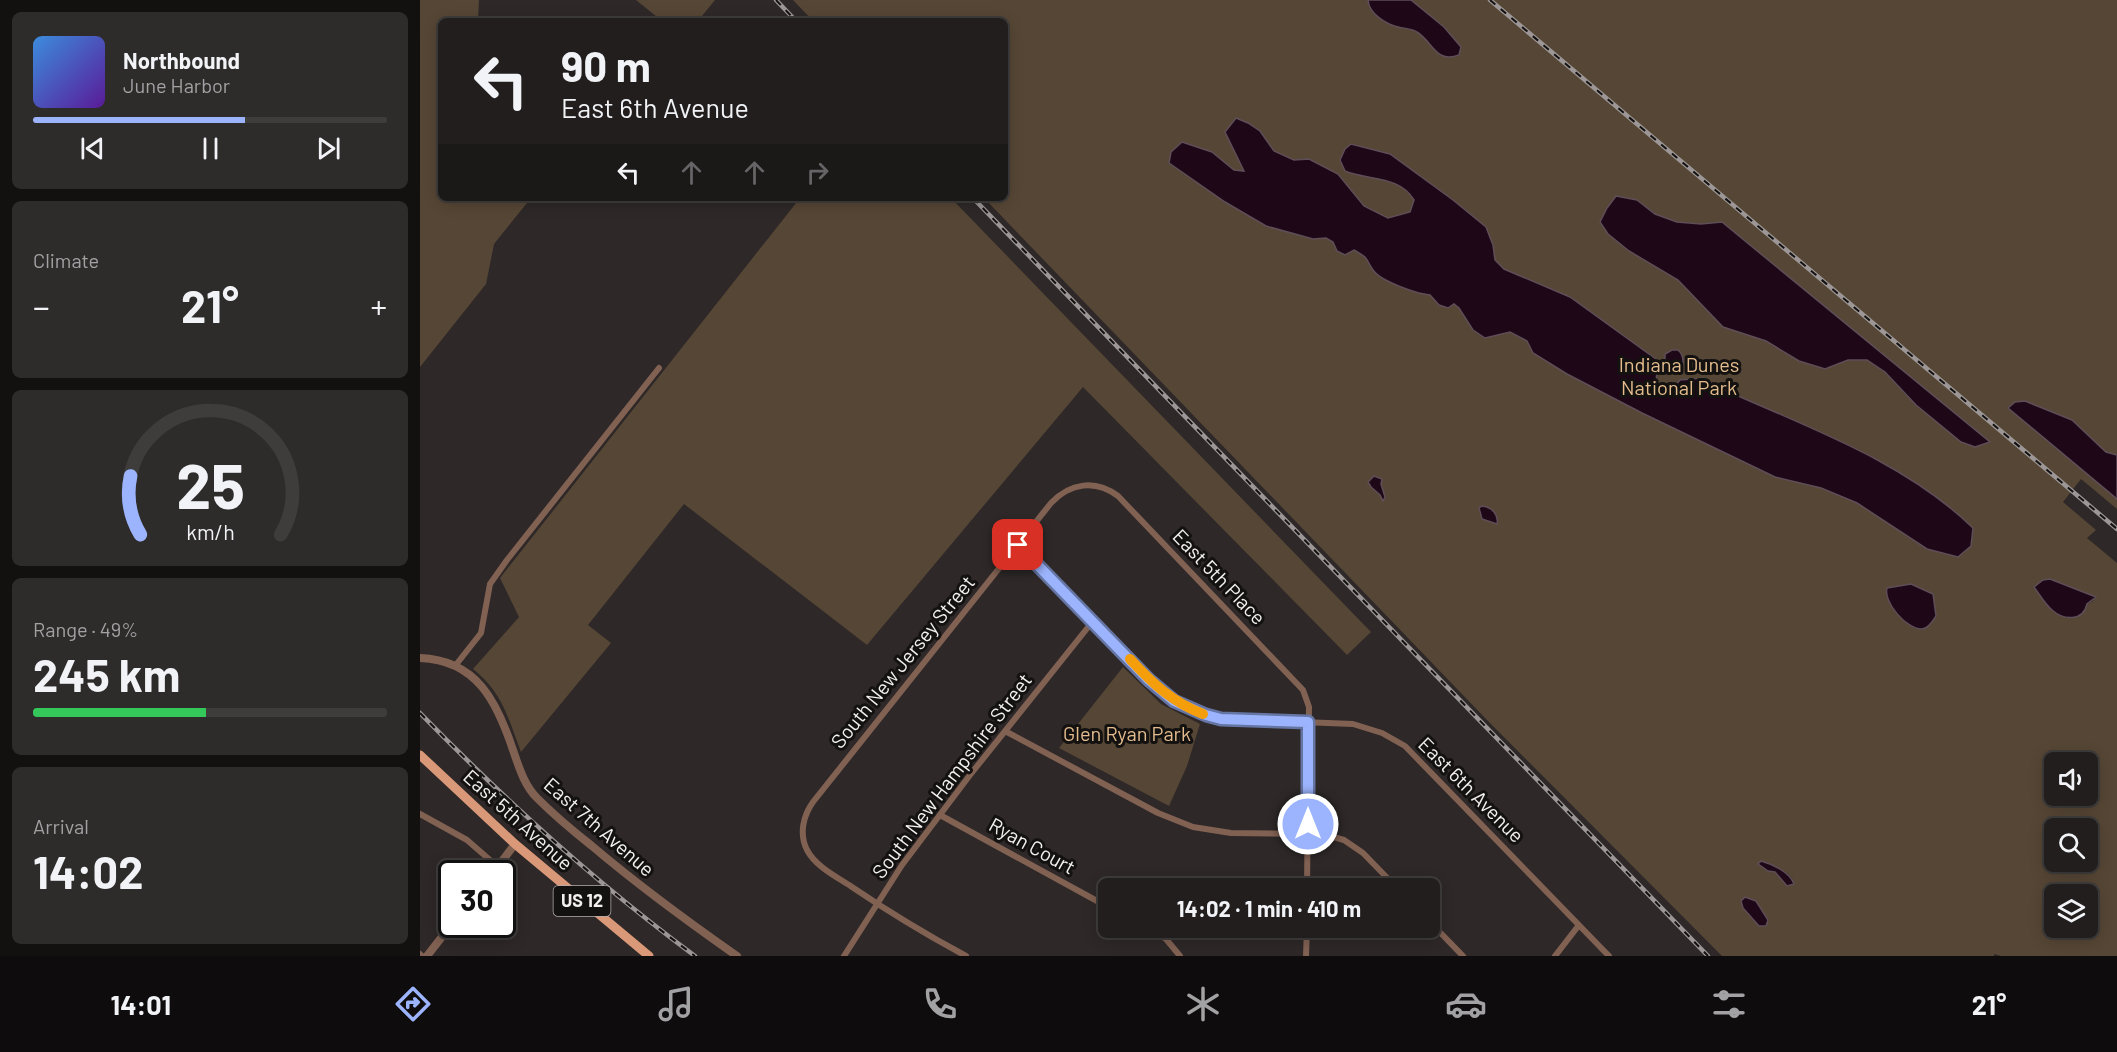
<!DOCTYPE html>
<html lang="en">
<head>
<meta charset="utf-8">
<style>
	:root { --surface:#221e1e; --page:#2e2b2b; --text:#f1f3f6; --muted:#a2a2a4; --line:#3f3c3c; --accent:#9cb4fd }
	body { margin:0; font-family:Barlow,sans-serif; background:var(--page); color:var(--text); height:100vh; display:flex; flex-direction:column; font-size:22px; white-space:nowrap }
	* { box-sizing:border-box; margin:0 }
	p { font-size:20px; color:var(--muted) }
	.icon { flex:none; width:33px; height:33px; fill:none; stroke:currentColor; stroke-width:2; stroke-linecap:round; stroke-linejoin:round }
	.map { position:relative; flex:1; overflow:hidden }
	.sheet { display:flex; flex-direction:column; gap:12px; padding:12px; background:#131010; width:420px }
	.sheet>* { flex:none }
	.hud { position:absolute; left:18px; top:18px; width:570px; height:183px; border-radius:9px; box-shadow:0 3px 15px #0003,0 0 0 2px var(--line); background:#221e1e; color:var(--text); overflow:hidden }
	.controls { position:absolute; left:1624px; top:752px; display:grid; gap:12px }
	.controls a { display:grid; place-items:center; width:54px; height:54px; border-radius:9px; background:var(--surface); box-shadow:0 3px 15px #0003,0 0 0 2px var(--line); font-size:30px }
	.speed { position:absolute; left:18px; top:860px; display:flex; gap:12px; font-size:30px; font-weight:700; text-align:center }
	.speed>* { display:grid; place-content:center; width:78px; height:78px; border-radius:50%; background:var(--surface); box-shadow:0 3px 15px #0003,0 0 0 2px var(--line); line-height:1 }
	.speed .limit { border:3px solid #111; border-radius:9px; background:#fff; color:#111 }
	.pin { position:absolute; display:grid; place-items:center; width:51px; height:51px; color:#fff; margin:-26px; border-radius:12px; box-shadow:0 3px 9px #0006 }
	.me { position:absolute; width:66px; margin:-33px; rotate:0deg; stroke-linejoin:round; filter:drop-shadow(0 0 4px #0008) }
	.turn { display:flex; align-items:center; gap:21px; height:126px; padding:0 24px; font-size:27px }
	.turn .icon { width:78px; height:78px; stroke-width:2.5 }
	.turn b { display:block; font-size:42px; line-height:51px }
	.lanes { display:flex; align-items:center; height:57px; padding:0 24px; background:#0003; justify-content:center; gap:30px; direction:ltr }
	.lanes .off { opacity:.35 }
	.big { font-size:45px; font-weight:700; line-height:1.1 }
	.sheet .tile { flex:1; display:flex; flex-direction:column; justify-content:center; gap:9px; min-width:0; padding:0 21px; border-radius:9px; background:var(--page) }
	.sheet .dial { align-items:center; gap:0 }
	.dial svg { height:156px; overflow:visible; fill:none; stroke:var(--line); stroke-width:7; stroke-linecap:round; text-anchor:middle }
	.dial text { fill:var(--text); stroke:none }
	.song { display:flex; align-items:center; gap:18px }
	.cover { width:72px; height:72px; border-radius:9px; background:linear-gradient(135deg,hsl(210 70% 55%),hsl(270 70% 35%)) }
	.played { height:6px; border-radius:3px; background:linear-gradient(90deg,var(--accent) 60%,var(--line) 60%) }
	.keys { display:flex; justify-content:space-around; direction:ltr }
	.heat { display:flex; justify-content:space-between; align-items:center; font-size:33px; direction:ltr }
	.charge { height:9px; border-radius:4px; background:linear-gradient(90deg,#34c759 49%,var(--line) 0) }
	.trip { position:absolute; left:678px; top:878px; width:342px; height:60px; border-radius:9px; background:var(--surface); box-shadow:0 3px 15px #0003,0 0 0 2px var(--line); font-weight:700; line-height:60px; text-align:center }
	.menu { display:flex; height:96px; justify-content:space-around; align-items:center; background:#0e0c0c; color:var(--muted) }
	.menu .icon { width:42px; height:42px }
	.menu .selected { color:var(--accent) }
	.menu b { font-size:27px; color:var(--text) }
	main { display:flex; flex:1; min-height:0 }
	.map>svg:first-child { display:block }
	.green { fill:#564635; fill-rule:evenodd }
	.water { fill:#1e0818; stroke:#5e4e58; stroke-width:1.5 }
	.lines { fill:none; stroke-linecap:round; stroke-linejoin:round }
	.minor { stroke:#816152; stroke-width:6 }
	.tertiary { stroke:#816152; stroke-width:8 }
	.primary { stroke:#d99877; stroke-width:9 }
	.rail-casing { stroke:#9c9796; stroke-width:4.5 }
	.rail { stroke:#141211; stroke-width:2; stroke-dasharray:7; stroke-linecap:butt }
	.route-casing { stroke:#6575a4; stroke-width:15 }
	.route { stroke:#9cb4fd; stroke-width:10 }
	.slow { stroke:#f59e0b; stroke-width:10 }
	.labels { text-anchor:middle; stroke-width:6; stroke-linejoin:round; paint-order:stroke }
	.shield { fill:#141211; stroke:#b1adac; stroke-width:1.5 }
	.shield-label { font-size:18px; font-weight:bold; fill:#f4f0ef }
	.park-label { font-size:20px; fill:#e4bc8d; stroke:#141211 }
	.street-label { font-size:20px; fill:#f4f0ef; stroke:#141211 }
</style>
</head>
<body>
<main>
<section class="sheet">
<div class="tile">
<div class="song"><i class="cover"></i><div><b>Northbound</b><p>June Harbor</p></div></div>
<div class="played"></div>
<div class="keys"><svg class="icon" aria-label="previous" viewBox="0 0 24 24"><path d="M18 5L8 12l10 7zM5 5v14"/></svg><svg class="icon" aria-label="pause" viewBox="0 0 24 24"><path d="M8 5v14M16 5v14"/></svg><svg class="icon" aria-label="next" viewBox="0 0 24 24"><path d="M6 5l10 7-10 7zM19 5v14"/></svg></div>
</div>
<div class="tile"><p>Climate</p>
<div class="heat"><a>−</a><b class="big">21°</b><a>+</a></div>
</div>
<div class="tile dial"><svg viewBox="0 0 100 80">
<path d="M14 69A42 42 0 1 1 86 69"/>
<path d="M14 69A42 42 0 0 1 9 39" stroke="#9cb4fd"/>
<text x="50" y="56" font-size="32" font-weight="700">25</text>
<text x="50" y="72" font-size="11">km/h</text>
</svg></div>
<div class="tile"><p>Range · 49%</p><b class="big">245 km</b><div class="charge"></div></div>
<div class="tile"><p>Arrival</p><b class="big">14:02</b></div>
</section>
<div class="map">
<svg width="1697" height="956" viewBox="0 0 1697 956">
	<rect width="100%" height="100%" fill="#2e2828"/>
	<path class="green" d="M0,0H59L58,21H21V198H111L74,244L66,284L0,367Z
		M216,0H295L278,21H242Z
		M373,0H1697V509L1661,479L1643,502L1676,530L1667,538L1697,563V956H1581L1574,954V956H1302L1067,720L564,198H585V21H393ZM1614,587L1674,600L1667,605L1633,611ZM1635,762H1668V795H1635ZM1635,828H1668V861H1635ZM1349,864L1367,873L1373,879L1363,882L1355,872L1348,871ZM1635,894H1668V927H1635Z
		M380,198H531L951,632L927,655L663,387L447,645L264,504L168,625L191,643L101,752C88,718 83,693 53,669L99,617L80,578Z
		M703,667L741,704L780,724L767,766L749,806L639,748Z"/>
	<path class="water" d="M948,0H991L1024,27L1041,47L1039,55C1016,64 1013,42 997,32C991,28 985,29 978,27C966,24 949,14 948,0Z
		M816,118L828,123L840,131L854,151L874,160L889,159L918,174L944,206L968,218L990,212L994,200C979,175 949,181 925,171L920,160L925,149L931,144L970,154L1033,200L1066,227L1073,245L1075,260L1084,269L1150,297L1240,362C1236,374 1234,383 1241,394L1250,392L1260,380L1284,378L1298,387C1386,427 1483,460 1553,528L1551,546L1538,557L1507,549L1437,503L1401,488L1355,477L1222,413L1147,374L1113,353L1107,341L1090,332L1065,338L1053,330L1039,308L1034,304L1028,308L1019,305L1010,295C997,294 960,281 953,270C944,257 951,260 934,250L925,255L917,251L913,242L906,238L893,239L846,226L805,202L749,163L751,152L762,142L792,152L814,170L824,171L805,132Z
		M1196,196L1217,200L1235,214L1257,222L1281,224L1302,222L1570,442L1555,447L1541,442L1496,405L1465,372L1447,360H1428L1405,369L1379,361L1346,341L1303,327L1258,280L1209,251L1188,234L1180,222L1187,208Z
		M1252,350H1258C1264,355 1264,362 1262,370L1255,373L1250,372L1245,362V354Z
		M1605,401L1652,420L1686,452L1697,455V499L1588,408L1595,402Z
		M954,476L962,479L961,484L965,497L963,501L960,495L951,487L948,482Z
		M1062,506C1072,507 1079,515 1077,524L1062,519L1059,508Z
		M1630,579L1676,597L1667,604C1663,622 1643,620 1632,610C1625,604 1620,595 1614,587L1623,580Z
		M1491,584L1513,594L1516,616C1513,621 1508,629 1502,629C1487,630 1463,602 1467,588Z
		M1341,861C1352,864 1370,872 1374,884L1367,886L1355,872L1348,871L1338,864Z
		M1325,897L1336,901L1348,920L1346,926H1339L1323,908L1321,901Z"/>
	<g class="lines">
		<path class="minor" d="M598,545L729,680L754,701L768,708L801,719L933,724L962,733L985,746L1189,956
			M35,666L61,633L70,584L87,560L239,368
			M585,731L738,813L773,827L811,833L903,834L924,840L943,853L977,888
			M0,814L47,840L78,867
			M520,815L688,907
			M1010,922L1043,956
			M726,927L746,939L760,956
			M0,954L2,956
			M424,956L482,865L550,775L673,621
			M546,956C507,935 469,912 432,887C417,877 396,867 387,850C379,834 383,816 393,802L631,503C650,483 675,479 698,496L883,690L889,707L887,888
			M886,956L887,927
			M1135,956L1159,925"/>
		<path class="tertiary" d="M0,658C57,660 77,702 93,750C99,767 104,785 117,798C134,815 153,831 172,846C218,885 267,921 317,956
			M73,873L95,844
			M7,956L32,924"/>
		<path class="primary" d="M0,755L95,844L229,956"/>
		<g class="rail-casing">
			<path id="rail" d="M356,0L376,21
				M1070,0L1697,529
				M553,198L1288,956
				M0,713C86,801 176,883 275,956"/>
		</g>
		<use href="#rail" class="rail"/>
	</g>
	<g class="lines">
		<g class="route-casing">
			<path id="route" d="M598,545L729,680L754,701L786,715L801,719L888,722V824"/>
		</g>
		<use href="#route" class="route"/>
		<path class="slow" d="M710,659C732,683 752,702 783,714"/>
	</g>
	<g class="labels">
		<rect class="shield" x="133.5" y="886" width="57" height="30" rx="4.5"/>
		<g class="shield-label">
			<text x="162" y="907">US 12</text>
		</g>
		<g class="park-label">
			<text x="1259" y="372">Indiana Dunes<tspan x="1259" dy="23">National Park</tspan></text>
			<text x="707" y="741">Glen Ryan Park</text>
		</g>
		<g class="street-label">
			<text transform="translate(799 577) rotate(46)" y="7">East 5th Place</text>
			<text transform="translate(483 662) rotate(-51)" y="7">South New Jersey Street</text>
			<text transform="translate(532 776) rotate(-53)" y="7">South New Hampshire Street</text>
			<text transform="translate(1051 790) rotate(45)" y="7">East 6th Avenue</text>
			<text transform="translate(98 820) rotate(42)" y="7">East 5th Avenue</text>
			<text transform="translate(179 827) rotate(41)" y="7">East 7th Avenue</text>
			<text transform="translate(612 846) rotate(29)" y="7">Ryan Court</text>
		</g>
	</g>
</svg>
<div class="controls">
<a><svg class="icon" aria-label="sound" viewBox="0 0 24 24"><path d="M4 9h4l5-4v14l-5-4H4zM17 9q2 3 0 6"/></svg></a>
<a><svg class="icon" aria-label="search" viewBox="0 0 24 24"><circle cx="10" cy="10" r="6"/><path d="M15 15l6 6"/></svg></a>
<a><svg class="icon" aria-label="layers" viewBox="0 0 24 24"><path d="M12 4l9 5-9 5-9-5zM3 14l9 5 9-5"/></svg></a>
</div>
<div class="speed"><div class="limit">30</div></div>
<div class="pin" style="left:598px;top:545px;background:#d93025"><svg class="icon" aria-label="arrive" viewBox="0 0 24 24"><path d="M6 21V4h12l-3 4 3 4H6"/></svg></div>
<svg class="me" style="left:888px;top:824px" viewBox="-20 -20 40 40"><circle r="17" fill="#9cb4fd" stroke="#fff" stroke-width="3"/><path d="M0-11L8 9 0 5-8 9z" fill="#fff"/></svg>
<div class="trip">14:02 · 1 min · 410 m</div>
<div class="hud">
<div class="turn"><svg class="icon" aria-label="left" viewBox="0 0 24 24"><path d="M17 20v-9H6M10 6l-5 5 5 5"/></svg><div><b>90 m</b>East 6th Avenue</div></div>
<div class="lanes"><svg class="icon" aria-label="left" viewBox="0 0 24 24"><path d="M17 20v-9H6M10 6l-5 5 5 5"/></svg><svg class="icon off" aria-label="ahead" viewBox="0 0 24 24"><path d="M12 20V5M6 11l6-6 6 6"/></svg><svg class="icon off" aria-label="ahead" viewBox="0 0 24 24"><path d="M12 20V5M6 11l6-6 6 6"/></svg><svg class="icon off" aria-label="right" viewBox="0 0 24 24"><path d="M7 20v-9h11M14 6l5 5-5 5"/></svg></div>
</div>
</div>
</main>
<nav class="menu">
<b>14:01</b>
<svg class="icon selected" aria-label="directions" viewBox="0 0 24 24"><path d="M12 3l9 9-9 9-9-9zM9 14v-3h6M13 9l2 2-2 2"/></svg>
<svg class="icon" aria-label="music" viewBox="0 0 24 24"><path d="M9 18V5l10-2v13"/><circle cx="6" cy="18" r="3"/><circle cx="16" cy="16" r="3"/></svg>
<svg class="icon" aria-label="phone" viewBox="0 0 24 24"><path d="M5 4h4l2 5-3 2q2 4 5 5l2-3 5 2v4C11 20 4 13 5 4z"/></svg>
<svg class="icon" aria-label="climate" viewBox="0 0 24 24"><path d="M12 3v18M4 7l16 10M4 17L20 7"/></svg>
<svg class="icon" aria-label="car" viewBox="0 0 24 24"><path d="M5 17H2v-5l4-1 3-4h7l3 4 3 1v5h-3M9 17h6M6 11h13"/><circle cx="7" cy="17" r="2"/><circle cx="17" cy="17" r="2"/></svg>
<svg class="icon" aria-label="filters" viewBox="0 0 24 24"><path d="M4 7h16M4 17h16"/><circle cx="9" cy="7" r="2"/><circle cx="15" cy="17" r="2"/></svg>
<b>21°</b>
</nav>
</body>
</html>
